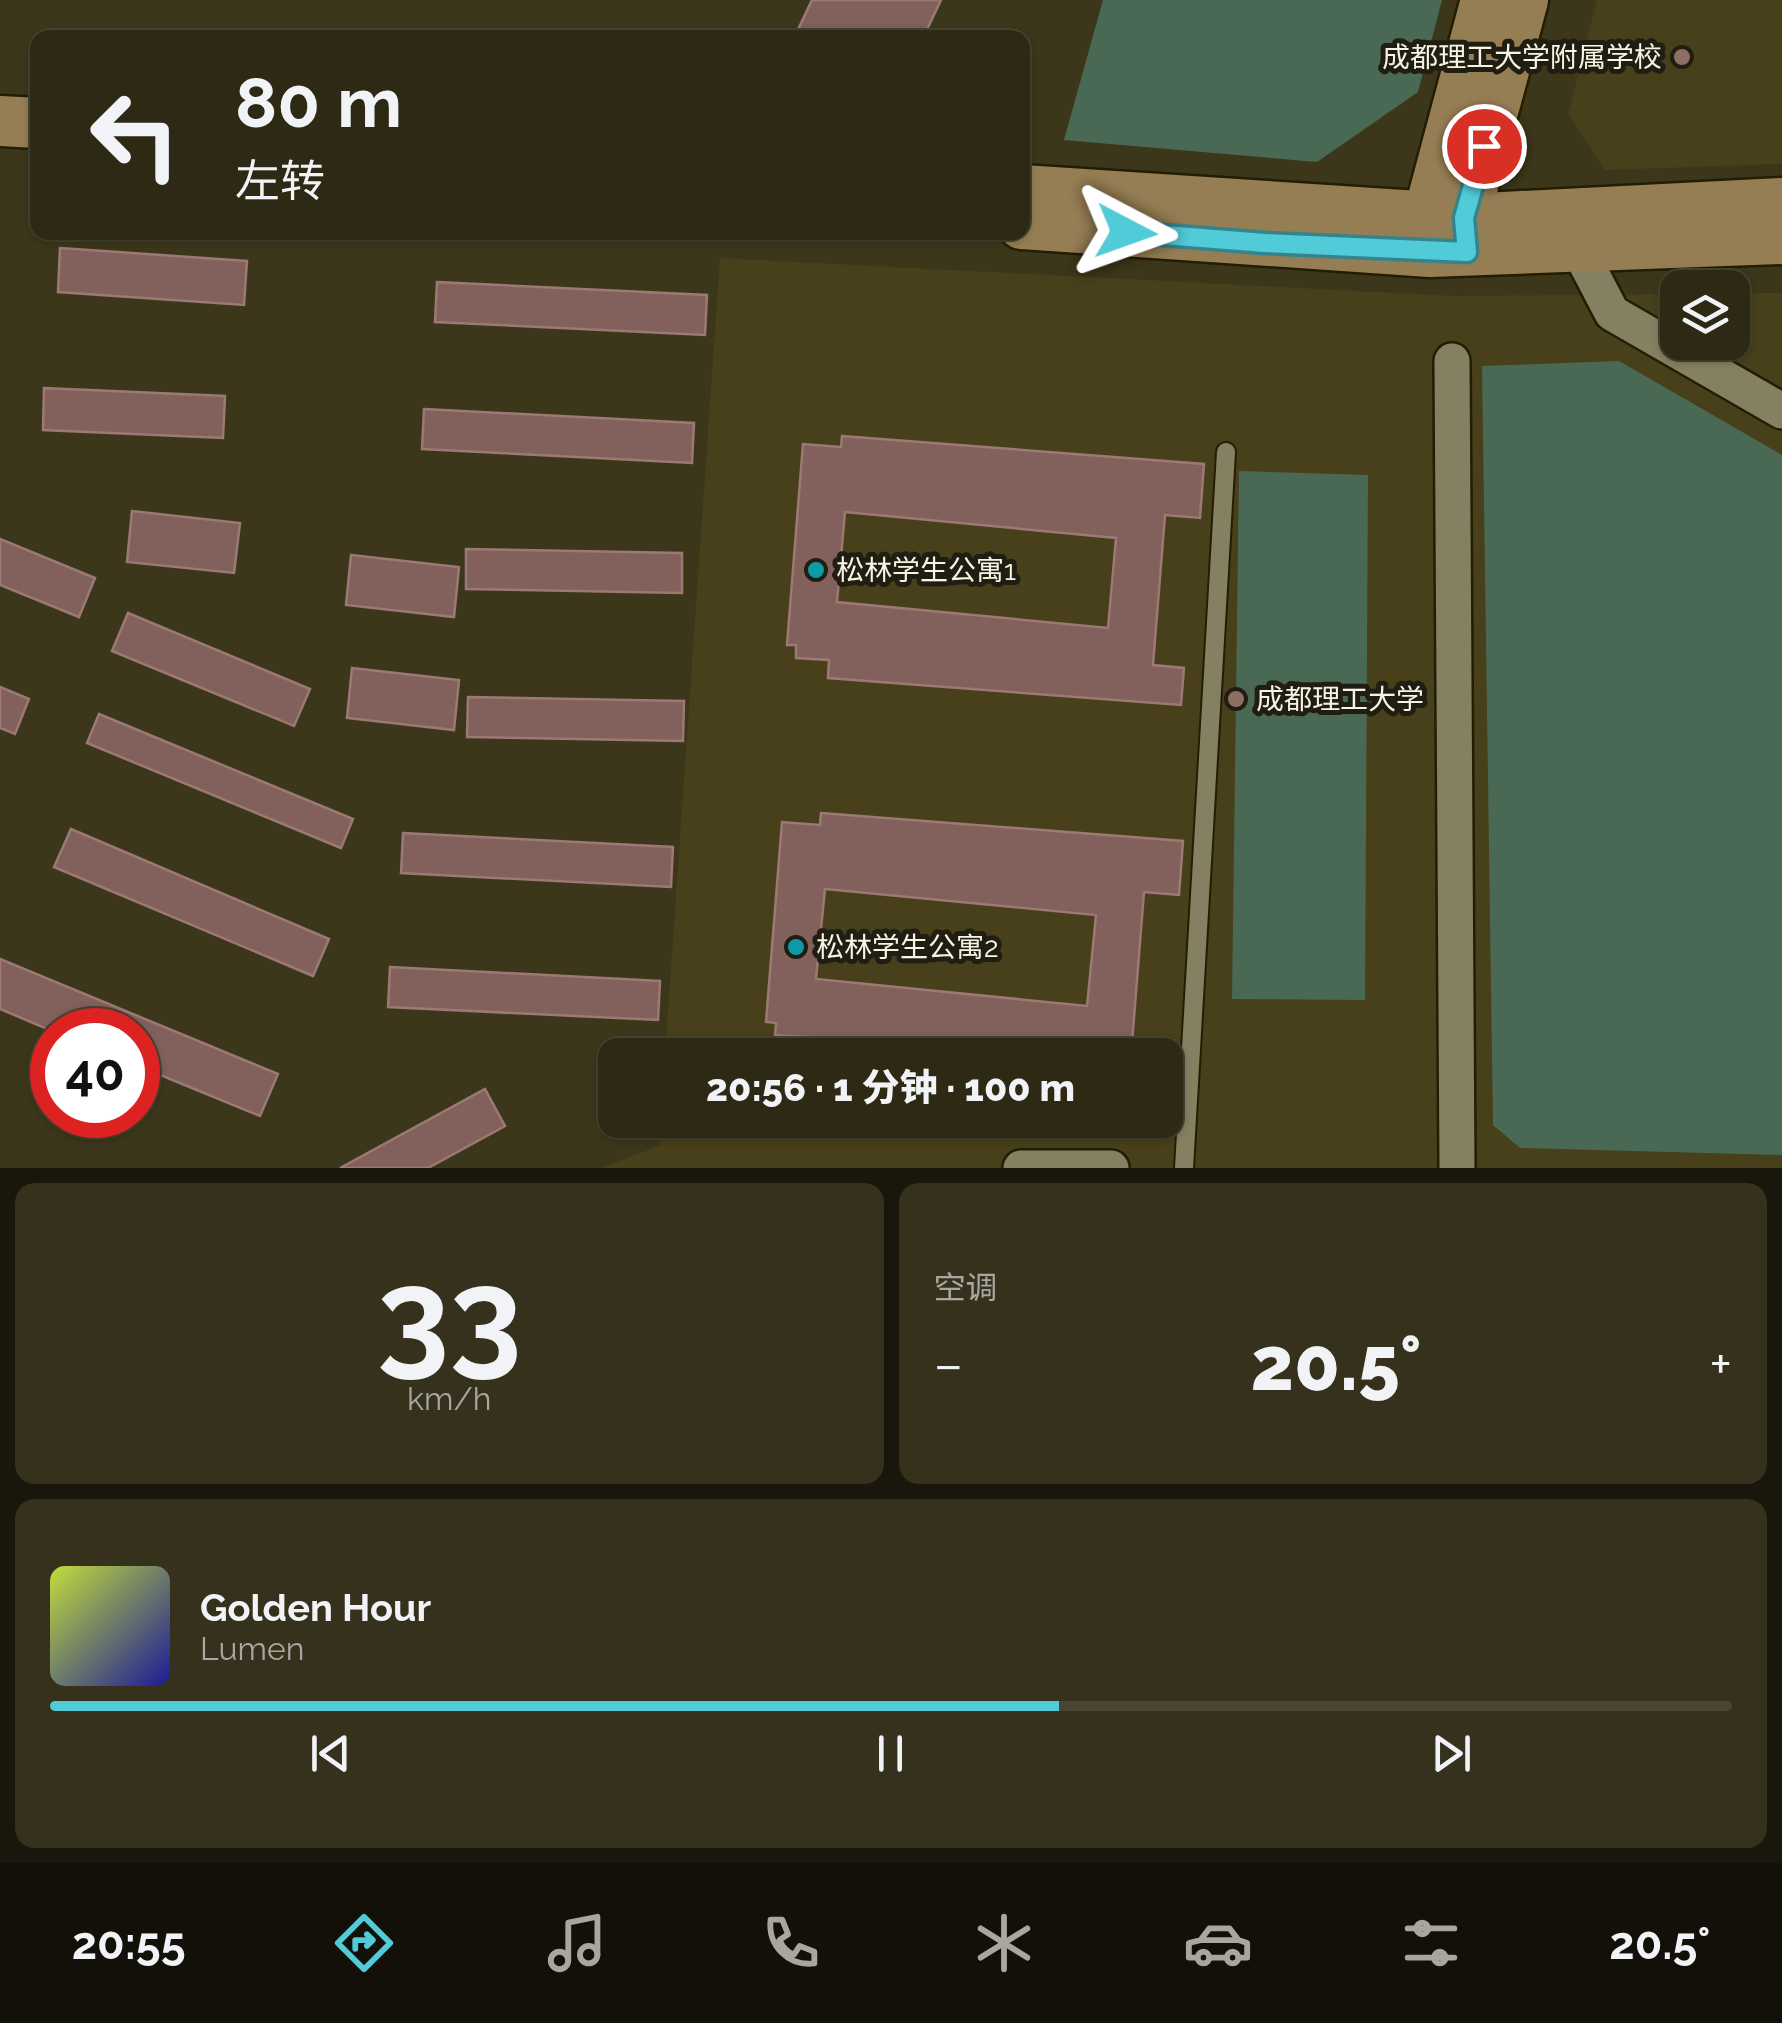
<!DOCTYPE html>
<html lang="zh">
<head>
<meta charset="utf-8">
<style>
	:root { --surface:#2d2914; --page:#35311d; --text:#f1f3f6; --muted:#a7a6a0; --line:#484534; --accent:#52cbd9 }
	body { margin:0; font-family:Raleway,"Noto Sans SC",sans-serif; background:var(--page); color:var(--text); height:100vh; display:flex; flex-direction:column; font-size:38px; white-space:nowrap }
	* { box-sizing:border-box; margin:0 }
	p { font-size:32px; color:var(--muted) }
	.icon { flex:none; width:55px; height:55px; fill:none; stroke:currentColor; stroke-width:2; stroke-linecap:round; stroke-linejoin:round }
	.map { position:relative; height:1168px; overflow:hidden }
	.details { display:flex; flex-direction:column; gap:15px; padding:15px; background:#19170b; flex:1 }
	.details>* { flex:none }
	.hud { position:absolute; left:30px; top:30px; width:1000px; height:210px; border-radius:20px; box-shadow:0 2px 8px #0004,0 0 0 2px var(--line); background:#2d2914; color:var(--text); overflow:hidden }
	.buttons { position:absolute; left:1660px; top:270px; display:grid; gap:20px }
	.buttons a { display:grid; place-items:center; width:90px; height:90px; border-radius:20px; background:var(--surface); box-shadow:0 2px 8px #0004,0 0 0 2px var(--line); font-size:50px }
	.speed { position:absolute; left:30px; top:1008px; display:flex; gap:20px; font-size:50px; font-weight:700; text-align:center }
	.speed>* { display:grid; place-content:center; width:130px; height:130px; border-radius:50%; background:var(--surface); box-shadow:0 2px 8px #0004,0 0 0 2px var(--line); line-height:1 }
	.speed .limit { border:15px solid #d22; background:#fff; color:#111 }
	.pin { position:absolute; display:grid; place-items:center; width:85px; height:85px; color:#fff; margin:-42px; border:5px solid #fff; border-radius:50%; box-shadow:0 2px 10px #0007 }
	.me { position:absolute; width:110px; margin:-55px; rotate:94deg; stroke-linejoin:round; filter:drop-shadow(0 0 8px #0008) }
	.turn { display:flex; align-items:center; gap:35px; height:210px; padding:0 40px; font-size:45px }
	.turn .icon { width:130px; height:130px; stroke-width:2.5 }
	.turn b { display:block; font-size:70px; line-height:85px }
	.big { font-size:75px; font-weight:800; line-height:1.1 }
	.details .widget { flex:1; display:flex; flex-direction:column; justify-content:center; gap:15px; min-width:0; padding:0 35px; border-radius:20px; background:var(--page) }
	.details .dial { align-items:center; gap:0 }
	.dial b { font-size:130px; line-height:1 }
	.song { display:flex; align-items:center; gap:30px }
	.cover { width:120px; height:120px; border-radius:15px; background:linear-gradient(135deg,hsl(70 70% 55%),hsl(240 70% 35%)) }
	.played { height:10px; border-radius:5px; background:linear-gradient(90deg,var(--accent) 60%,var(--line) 60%) }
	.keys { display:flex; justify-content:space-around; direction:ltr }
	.heat { display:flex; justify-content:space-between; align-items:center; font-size:55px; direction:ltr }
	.details .tiles { flex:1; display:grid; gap:15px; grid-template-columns:1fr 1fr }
	.widget:last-child { grid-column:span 2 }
	.trip { position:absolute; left:598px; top:1038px; width:585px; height:100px; border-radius:20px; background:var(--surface); box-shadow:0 2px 8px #0004,0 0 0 2px var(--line); font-weight:800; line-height:100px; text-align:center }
	.tab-bar { display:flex; height:160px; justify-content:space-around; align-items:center; background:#121008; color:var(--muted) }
	.tab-bar .icon { width:70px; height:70px }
	.tab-bar .on { color:var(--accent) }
	.tab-bar b { font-size:45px; color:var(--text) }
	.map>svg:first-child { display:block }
	.built { fill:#47401b }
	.green { fill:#4a6954 }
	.building { fill:#82605c; stroke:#9c7974; stroke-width:2.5; fill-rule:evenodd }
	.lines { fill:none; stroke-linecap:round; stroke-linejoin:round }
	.lane-casing { stroke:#231e02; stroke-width:22 }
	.street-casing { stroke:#231e02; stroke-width:40 }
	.secondary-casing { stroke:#231e02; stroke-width:55 }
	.lane { stroke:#868062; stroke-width:18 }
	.street { stroke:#868062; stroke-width:35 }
	.secondary { stroke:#967e54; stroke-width:50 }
	.route-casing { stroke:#35848d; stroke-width:25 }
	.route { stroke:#52cbd9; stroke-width:18 }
	.education-dot { fill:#8d6e63; stroke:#201e12; stroke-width:4 }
	.culture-dot { fill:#0f9aa8; stroke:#201e12; stroke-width:4 }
	.labels { text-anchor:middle; stroke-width:10; stroke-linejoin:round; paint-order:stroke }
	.poi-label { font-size:28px; fill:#f7f4e3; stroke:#201e12; text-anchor:start }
</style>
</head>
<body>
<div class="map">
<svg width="1782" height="1168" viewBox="0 0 1782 1168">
	<rect width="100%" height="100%" fill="#3c371a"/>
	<path class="built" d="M1597,0H1782V164L1605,170L1568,114Z
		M720,258L1455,296L1677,294L1678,342H1732L1733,293H1782V1168H600L659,1146L661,1120H1165V1055H665Z"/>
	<path class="green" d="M1103,0H1442L1418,92L1317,162L1064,140Z
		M1619,361L1782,455V1155L1520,1148L1493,1125L1482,366Z
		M1239,471L1368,475L1365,1000L1232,999Z"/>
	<path class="building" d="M812,0H941L923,38H794Z
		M60,248L247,261L244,305L58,292Z
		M437,282L707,295L705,335L435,322Z
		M44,388L225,396L223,438L43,430Z
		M424,409L694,423L692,463L422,449Z
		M842,436L1204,464L1200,518L1165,515L1153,665L1184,668L1181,705L828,678L829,660L796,658V645H787L803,444L841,447ZM845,512L1116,538L1108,628L837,602Z
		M132,511L240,523L234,573L127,562Z
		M0,539L95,578L79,617L0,585Z
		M466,549L682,553V593L466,589Z
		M351,555L459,567L454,617L346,605Z
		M128,613L310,689L294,726L112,651Z
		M352,668L459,680L454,730L347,718Z
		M0,687L29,699L15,734L0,728Z
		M468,697L684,701L683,741L467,737Z
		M99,714L353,819L341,848L87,743Z
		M821,813L1183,841L1179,895L1144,892L1132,1043L1163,1045L1162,1055H807L808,1037L775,1035L776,1023L766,1022L782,822L820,825ZM825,889L1096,915L1087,1006L816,979Z
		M71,829L329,939L313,976L54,867Z
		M403,833L673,847L671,887L401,873Z
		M0,959L278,1074L260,1116L138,1066V1030L52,1031L0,1009Z
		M390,967L660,981L658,1020L388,1007Z
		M485,1089L505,1126L428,1168H340Z"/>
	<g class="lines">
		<g class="lane-casing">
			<path id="lane" d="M1184,1168L1226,452"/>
		</g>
		<g class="street-casing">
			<path id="street" d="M1578,248L1612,313L1782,411
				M1452,361L1457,1168
				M1021,1168H1111"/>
		</g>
		<g class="secondary-casing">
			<path id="secondary" d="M0,121L38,123
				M1022,190L1464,219L1782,203
				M1022,224L1430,252L1782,239
				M1429,247L1428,217L1486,0
				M1466,247L1464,219L1523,0"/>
		</g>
		<use href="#lane" class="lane"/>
		<use href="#street" class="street"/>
		<use href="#secondary" class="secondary"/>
	</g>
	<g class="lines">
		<g class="route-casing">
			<path id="route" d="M1126,232L1265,243L1467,252L1464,218L1484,146"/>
		</g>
		<use href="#route" class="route"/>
	</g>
	<g class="education-dot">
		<circle cx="1682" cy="57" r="10"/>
		<circle cx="1236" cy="699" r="10"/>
	</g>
	<g class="culture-dot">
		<circle cx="816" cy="570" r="10"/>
		<circle cx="796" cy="947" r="10"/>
	</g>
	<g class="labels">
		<g class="poi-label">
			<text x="1662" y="67" text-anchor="end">成都理工大学附属学校</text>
			<text x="836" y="580">松林学生公寓1</text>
			<text x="1256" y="709">成都理工大学</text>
			<text x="816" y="957">松林学生公寓2</text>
		</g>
	</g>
</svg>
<div class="buttons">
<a><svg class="icon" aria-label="layers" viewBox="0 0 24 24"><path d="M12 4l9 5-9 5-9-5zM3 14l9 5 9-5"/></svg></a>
</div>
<div class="speed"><div class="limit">40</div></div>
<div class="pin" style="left:1484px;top:146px;background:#d93025"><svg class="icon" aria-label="arrive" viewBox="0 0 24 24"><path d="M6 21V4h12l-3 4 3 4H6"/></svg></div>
<svg class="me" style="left:1126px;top:232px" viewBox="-20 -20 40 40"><path d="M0-17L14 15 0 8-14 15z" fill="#52cbd9" stroke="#fff" stroke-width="4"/></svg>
<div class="trip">20:56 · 1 分钟 · 100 m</div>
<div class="hud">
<div class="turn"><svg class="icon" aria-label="left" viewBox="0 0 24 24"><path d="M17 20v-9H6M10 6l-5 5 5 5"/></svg><div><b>80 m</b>左转</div></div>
</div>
</div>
<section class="details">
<div class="tiles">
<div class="widget dial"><b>33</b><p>km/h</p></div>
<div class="widget"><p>空调</p>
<div class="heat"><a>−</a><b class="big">20.5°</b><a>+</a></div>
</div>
<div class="widget">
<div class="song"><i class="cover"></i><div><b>Golden Hour</b><p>Lumen</p></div></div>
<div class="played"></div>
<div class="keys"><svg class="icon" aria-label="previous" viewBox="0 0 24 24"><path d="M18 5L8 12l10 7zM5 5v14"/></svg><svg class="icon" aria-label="pause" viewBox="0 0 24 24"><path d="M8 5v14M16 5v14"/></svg><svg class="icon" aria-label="next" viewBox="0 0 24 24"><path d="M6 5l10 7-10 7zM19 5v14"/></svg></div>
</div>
</div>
</section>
<nav class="tab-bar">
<b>20:55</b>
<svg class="icon on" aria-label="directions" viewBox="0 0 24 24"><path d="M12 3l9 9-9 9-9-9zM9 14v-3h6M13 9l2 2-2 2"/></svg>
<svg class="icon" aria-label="music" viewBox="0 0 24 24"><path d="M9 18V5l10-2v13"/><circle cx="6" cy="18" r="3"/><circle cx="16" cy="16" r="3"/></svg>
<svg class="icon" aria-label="phone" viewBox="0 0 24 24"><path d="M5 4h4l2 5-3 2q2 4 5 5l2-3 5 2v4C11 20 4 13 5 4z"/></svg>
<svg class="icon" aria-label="climate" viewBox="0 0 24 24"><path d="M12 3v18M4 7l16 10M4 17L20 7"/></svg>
<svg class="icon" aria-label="car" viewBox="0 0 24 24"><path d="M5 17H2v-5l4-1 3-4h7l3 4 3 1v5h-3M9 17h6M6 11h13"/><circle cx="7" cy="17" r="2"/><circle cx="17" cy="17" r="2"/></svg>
<svg class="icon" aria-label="filters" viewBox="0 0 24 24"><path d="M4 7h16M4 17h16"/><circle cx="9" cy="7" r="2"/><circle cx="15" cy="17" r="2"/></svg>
<b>20.5°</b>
</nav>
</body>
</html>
